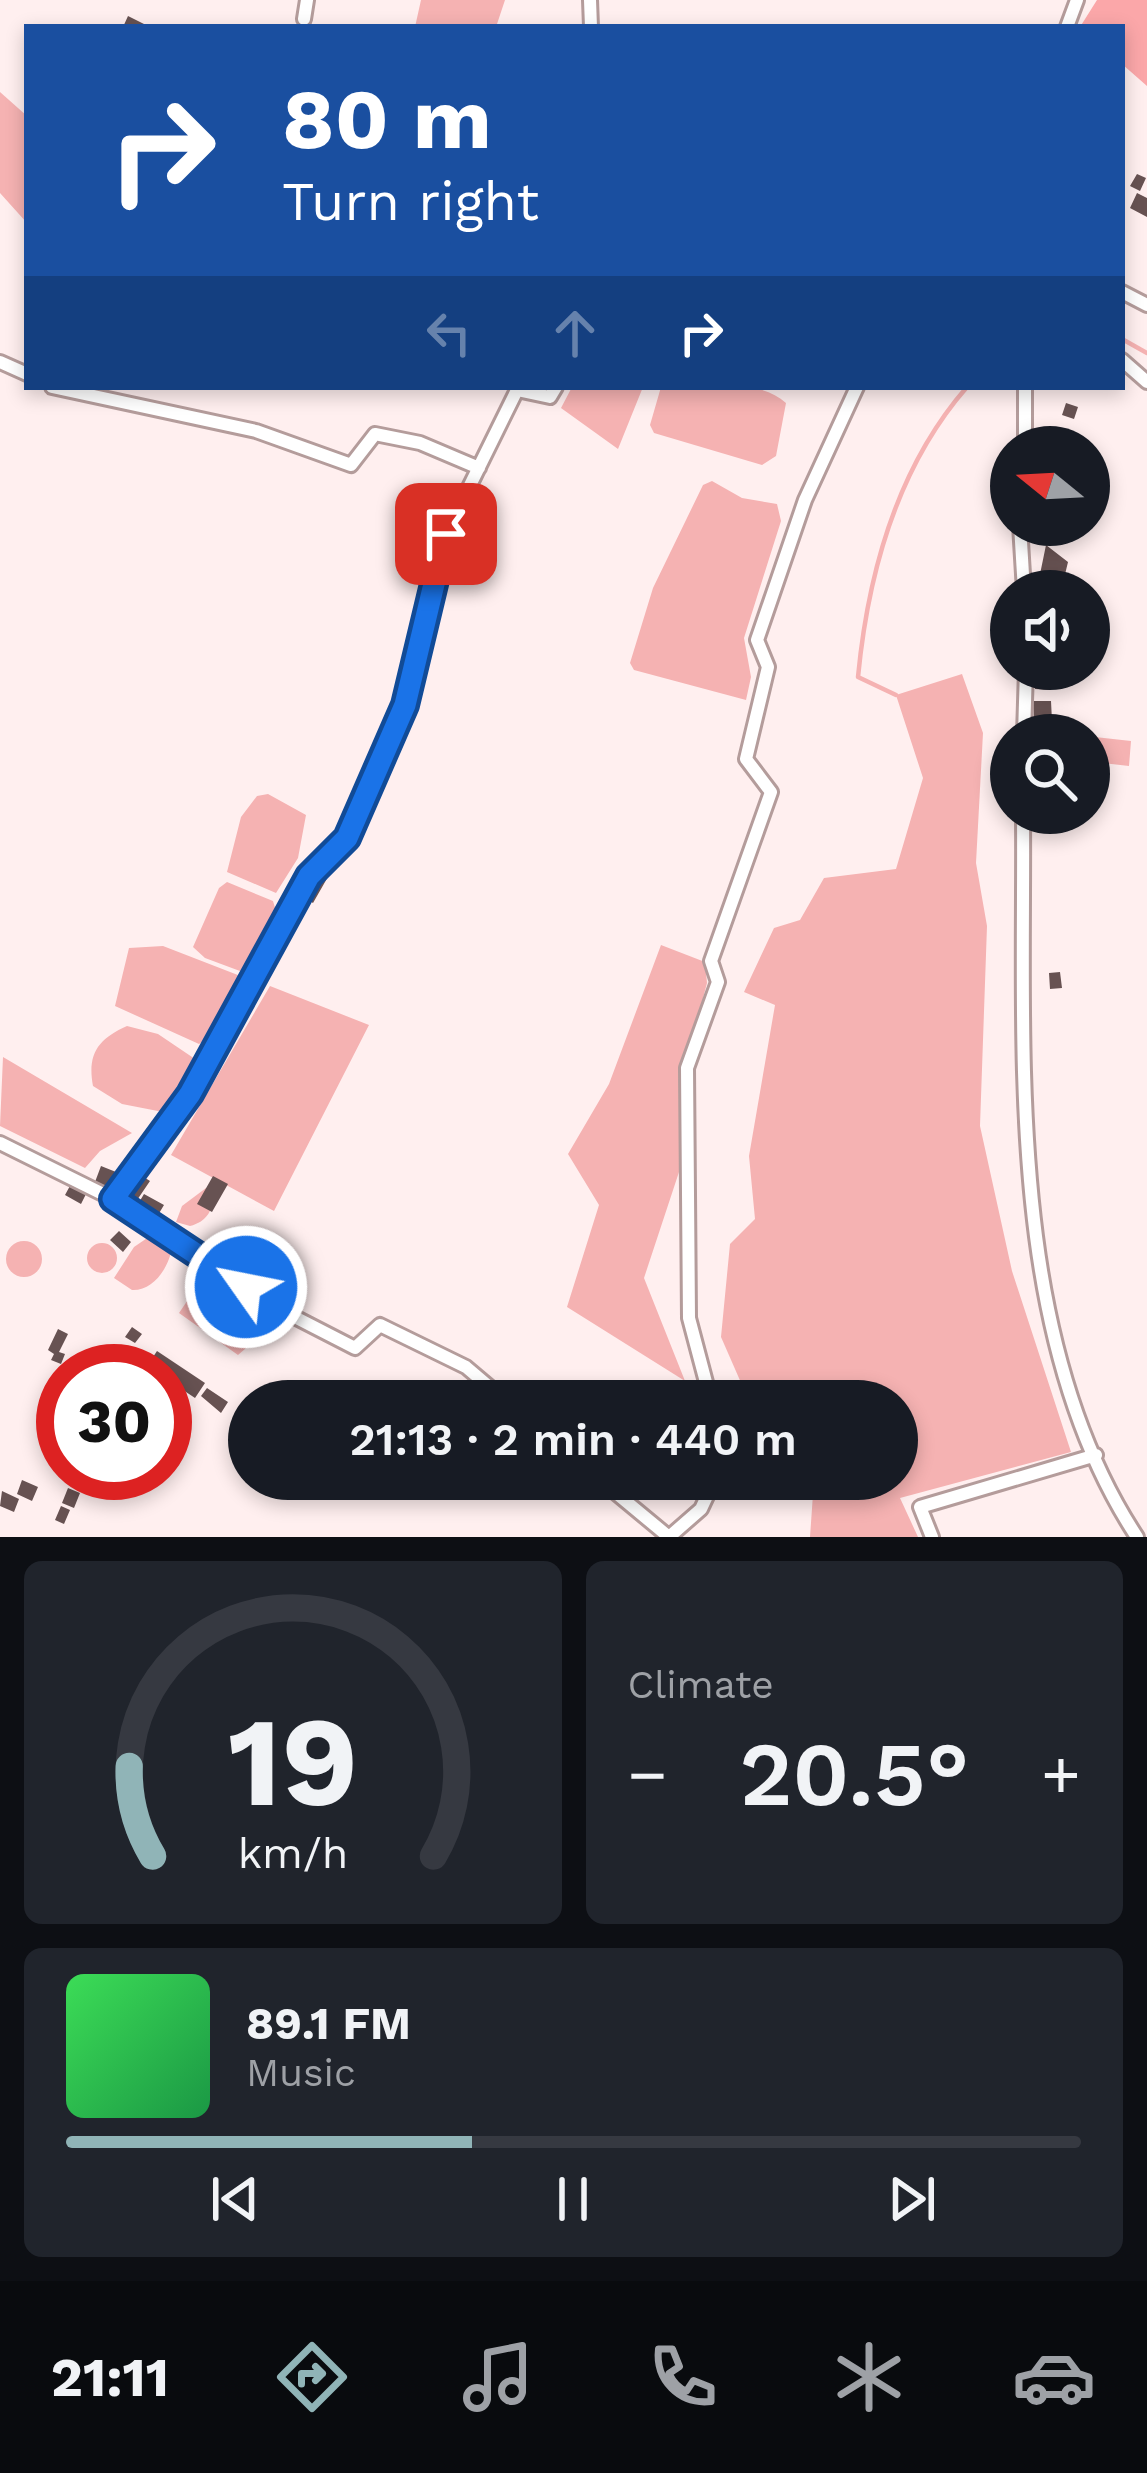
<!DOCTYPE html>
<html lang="en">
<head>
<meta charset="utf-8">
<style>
	:root { --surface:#171b24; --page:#20242c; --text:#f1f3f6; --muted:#9ea1a6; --line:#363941; --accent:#90b4b7 }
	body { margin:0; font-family:"Work Sans",sans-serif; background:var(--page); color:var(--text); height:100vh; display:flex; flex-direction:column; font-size:45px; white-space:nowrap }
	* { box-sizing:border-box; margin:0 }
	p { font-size:39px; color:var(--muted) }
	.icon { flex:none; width:66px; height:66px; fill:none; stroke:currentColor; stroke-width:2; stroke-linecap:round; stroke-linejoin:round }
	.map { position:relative; height:1537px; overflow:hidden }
	.drawer { display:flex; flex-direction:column; gap:24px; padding:24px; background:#0d0f14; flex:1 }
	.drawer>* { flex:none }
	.guide { position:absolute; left:24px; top:24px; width:1101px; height:366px; border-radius:0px; box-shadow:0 6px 18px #0003; background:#1a4fa0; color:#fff; overflow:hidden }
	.needle { width:78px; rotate:288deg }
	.buttons { position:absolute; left:990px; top:426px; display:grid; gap:24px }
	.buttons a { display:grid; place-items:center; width:120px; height:120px; border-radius:50%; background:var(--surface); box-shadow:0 6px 18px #0003; font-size:60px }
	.speed { position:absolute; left:36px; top:1344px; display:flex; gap:24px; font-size:60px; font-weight:700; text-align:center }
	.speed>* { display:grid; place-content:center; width:156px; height:156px; border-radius:50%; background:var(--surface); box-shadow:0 6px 18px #0003; line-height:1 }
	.speed .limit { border:18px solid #d22; background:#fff; color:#111 }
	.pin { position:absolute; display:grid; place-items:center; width:102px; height:102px; color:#fff; margin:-51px; border-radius:24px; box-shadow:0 6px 18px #0006 }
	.me { position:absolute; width:132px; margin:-66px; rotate:303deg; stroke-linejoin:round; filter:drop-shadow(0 0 9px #0008) }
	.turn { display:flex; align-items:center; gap:42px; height:252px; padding:0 60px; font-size:54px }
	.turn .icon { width:156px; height:156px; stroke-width:2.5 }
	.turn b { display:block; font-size:84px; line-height:102px }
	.lanes { display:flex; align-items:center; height:114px; padding:0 60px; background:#0003; justify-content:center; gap:60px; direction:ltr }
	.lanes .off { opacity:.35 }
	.big { font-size:90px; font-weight:600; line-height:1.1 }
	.drawer .card { flex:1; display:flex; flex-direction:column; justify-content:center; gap:18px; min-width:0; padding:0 42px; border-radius:18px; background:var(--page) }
	.drawer .dial { align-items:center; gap:0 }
	.dial svg { height:312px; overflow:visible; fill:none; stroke:var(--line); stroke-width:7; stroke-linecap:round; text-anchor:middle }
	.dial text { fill:var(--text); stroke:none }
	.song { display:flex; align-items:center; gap:36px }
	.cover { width:144px; height:144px; border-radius:18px; background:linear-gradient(135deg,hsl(130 70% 55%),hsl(140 70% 35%)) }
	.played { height:12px; border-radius:6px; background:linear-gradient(90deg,var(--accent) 40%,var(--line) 40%) }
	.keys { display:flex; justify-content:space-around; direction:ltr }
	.heat { display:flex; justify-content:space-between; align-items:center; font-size:66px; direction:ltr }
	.drawer .tiles { flex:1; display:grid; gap:24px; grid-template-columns:1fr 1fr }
	.card:last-child { grid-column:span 2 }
	.trip { position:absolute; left:228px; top:1380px; width:690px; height:120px; border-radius:60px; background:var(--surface); box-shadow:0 6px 18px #0003; font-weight:600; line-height:120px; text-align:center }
	.tab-bar { display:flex; height:192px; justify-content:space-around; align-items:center; background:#090b0e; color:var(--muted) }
	.tab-bar .icon { width:84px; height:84px }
	.tab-bar .on { color:var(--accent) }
	.tab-bar b { font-size:54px; color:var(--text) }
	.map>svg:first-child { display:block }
	.forest { fill:#fba7a9 }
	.water { fill:#f5b2b2 }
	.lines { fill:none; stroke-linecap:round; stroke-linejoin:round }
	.stream { stroke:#f5b2b2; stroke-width:4.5 }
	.building { fill:#675252 }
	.street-casing { stroke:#b49c9b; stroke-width:18 }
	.street { stroke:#fff; stroke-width:12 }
	.route-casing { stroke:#114b97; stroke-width:30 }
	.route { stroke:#1a73e8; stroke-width:21 }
</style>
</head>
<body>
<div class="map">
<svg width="1147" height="1537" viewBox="0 0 1147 1537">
	<rect width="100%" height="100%" fill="#ffefef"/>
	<path class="forest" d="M1097,0H1147V86L1122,64V27H1080Z"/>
	<path class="water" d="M421,0H505L496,27H415Z
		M0,92L27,116V223L0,193Z
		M572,387H643L618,449L561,408Z
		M661,387C700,387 756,376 786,403L776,456L762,465L654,433L650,425Z
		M712,481L742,498L777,504L781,521L744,638L751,677L746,700L634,670L630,663L653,588L703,485Z
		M962,674L983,733L976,863L987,926L980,1126L1012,1271L1071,1452L900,1498L918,1537H810L813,1494L802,1479H897V1401H749L721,1337L730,1244L755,1219L749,1156L775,1005L744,992L774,928L800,920L824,878L896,869L923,778L896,695Z
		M1095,737L1131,741L1129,766L1094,762L1089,747Z
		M268,794L306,815L298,858L276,893L227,872L241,817L257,796Z
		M227,882L273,901L276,911L248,974L205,958L193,947L219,888Z
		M661,945L705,962L707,983L679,1090V1172L644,1278L685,1381L567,1307L599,1205L568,1154L609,1084Z
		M163,946L243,977L221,1027L199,1044L115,1006L129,948Z
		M270,986L369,1025L274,1211L171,1155Z
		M127,1026L158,1034L195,1059C198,1082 181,1100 163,1112L122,1104L93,1086C87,1054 98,1039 127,1026Z
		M3,1057L132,1133L100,1151L85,1168L0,1126Z
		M206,1188L214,1192C214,1209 207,1222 190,1226L176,1222L182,1206Z
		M156,1232L172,1246C170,1266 154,1291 132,1290L114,1278L134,1247Z
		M6 1259a18 18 0 1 1 36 0a18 18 0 1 1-36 0Z
		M87 1258a15 15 0 1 1 30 0a15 15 0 1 1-30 0Z
		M212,1283C254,1296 284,1319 238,1355L179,1313L198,1285Z"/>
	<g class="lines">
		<path class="stream" d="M1122,339L1147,353
			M896,695L858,677C868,573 897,467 967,387"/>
	</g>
	<path class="building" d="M128,16L150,27H123Z
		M1137,174L1146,178L1140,191L1130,186Z
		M1137,193L1147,198V217L1130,208Z
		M1066,403L1078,407L1074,419L1062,415Z
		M1046,545L1068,562L1061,591L1038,584Z
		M1035,673L1052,674L1051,690L1035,689Z
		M1033,701H1051L1052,721H1034Z
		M323,863L333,868L313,903L304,897Z
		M1060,972L1062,988L1050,989L1049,973Z
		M101,1166L121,1174L114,1190L95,1182Z
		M139,1174L150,1181L133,1206L122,1198Z
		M213,1176L228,1184L212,1212L197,1204Z
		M71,1184L87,1192L81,1204L65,1195Z
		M144,1194L164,1205L158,1215L138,1204Z
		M111,1204L134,1221L130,1227L106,1211Z
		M119,1231L131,1242L123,1252L110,1240Z
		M132,1327L142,1334L135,1343L125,1337Z
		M58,1329L68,1334L59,1352L65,1354L61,1364L51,1360L54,1354L48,1350Z
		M157,1351L205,1383L195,1398L165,1378V1371L147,1366Z
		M207,1388L228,1402L221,1413L201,1396Z
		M22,1480L38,1487L32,1501L17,1494Z
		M68,1488L80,1493L74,1508L62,1503Z
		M2,1491L19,1499L14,1512L0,1506Z
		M61,1506L70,1510L64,1524L55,1520Z"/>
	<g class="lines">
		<g class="street-casing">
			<path id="street" d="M590,0L591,27
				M304,19L307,0
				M1067,27L1077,0
				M1122,292L1147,305
				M1122,360L1147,382
				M0,362L27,374
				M52,387L256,431L351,465L375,434L420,443L479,468
				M1025,387V447
				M1020,525L1024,591
				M1024,735L1026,669
				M1023,813C1025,1046 1003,1334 1137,1537
				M0,1143L113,1199
				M506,1401L466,1367L380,1325L355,1348L281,1310L113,1199L190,1094L309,876L347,838L405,705L446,534L517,390L550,397L556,387
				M711,1401L689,1318L687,1068L718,982L711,961L771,792L746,759L768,667L757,640L805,500L857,387
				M599,1479L669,1537
				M669,1537L701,1509L715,1479
				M932,1537L920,1507L1096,1455"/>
		</g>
		<use href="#street" class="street"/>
	</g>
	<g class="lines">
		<g class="route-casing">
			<path id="route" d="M246,1287L113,1199L190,1094L309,876L347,838L405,705L446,534"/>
		</g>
		<use href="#route" class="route"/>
	</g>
</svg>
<div class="buttons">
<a><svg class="needle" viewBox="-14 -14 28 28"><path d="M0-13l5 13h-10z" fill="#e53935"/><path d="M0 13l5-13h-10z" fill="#9ea1a6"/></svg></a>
<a><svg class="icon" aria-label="sound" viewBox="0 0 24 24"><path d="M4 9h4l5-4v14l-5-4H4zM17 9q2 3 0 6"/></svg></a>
<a><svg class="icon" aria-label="search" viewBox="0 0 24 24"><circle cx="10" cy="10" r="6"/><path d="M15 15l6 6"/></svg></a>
</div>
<div class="speed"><div class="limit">30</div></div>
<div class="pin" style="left:446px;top:534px;background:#d93025"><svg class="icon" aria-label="arrive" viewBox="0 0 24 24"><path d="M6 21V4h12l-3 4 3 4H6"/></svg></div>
<svg class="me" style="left:246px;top:1287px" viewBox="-20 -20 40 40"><circle r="17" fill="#1a73e8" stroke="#fff" stroke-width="3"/><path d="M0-11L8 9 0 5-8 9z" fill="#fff"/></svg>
<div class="trip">21:13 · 2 min · 440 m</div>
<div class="guide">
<div class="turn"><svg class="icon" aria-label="right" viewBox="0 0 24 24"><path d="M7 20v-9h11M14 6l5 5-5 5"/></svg><div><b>80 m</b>Turn right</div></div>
<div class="lanes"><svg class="icon off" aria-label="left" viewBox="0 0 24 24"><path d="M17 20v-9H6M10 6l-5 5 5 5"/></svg><svg class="icon off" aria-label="ahead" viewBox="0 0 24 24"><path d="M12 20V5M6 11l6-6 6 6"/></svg><svg class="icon" aria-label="right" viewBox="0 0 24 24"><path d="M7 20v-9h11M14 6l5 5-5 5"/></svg></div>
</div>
</div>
<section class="drawer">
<div class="tiles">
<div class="card dial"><svg viewBox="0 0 100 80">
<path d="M14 69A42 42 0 1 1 86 69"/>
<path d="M14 69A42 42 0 0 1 8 46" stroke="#90b4b7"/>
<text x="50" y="56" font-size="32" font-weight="700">19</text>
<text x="50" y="72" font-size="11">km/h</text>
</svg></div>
<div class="card"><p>Climate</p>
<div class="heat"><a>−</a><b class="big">20.5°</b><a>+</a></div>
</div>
<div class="card">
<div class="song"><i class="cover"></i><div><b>89.1 FM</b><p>Music</p></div></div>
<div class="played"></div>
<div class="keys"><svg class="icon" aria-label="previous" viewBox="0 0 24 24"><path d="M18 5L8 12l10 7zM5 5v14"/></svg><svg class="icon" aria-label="pause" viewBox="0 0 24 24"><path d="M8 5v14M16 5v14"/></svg><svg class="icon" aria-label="next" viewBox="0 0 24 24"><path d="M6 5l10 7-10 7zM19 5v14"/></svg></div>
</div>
</div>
</section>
<nav class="tab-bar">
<b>21:11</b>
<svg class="icon on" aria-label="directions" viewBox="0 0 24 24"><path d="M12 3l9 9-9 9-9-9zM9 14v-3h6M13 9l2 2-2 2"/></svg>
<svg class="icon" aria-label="music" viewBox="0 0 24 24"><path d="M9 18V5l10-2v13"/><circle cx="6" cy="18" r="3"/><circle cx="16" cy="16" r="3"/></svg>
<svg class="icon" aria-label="phone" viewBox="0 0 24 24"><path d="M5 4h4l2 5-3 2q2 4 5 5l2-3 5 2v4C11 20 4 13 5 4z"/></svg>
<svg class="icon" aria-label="climate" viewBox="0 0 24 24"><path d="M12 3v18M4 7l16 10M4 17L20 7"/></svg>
<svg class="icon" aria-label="car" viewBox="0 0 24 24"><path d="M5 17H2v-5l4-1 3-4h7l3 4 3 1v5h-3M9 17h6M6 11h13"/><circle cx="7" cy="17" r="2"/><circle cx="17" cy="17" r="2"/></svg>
</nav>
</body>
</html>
